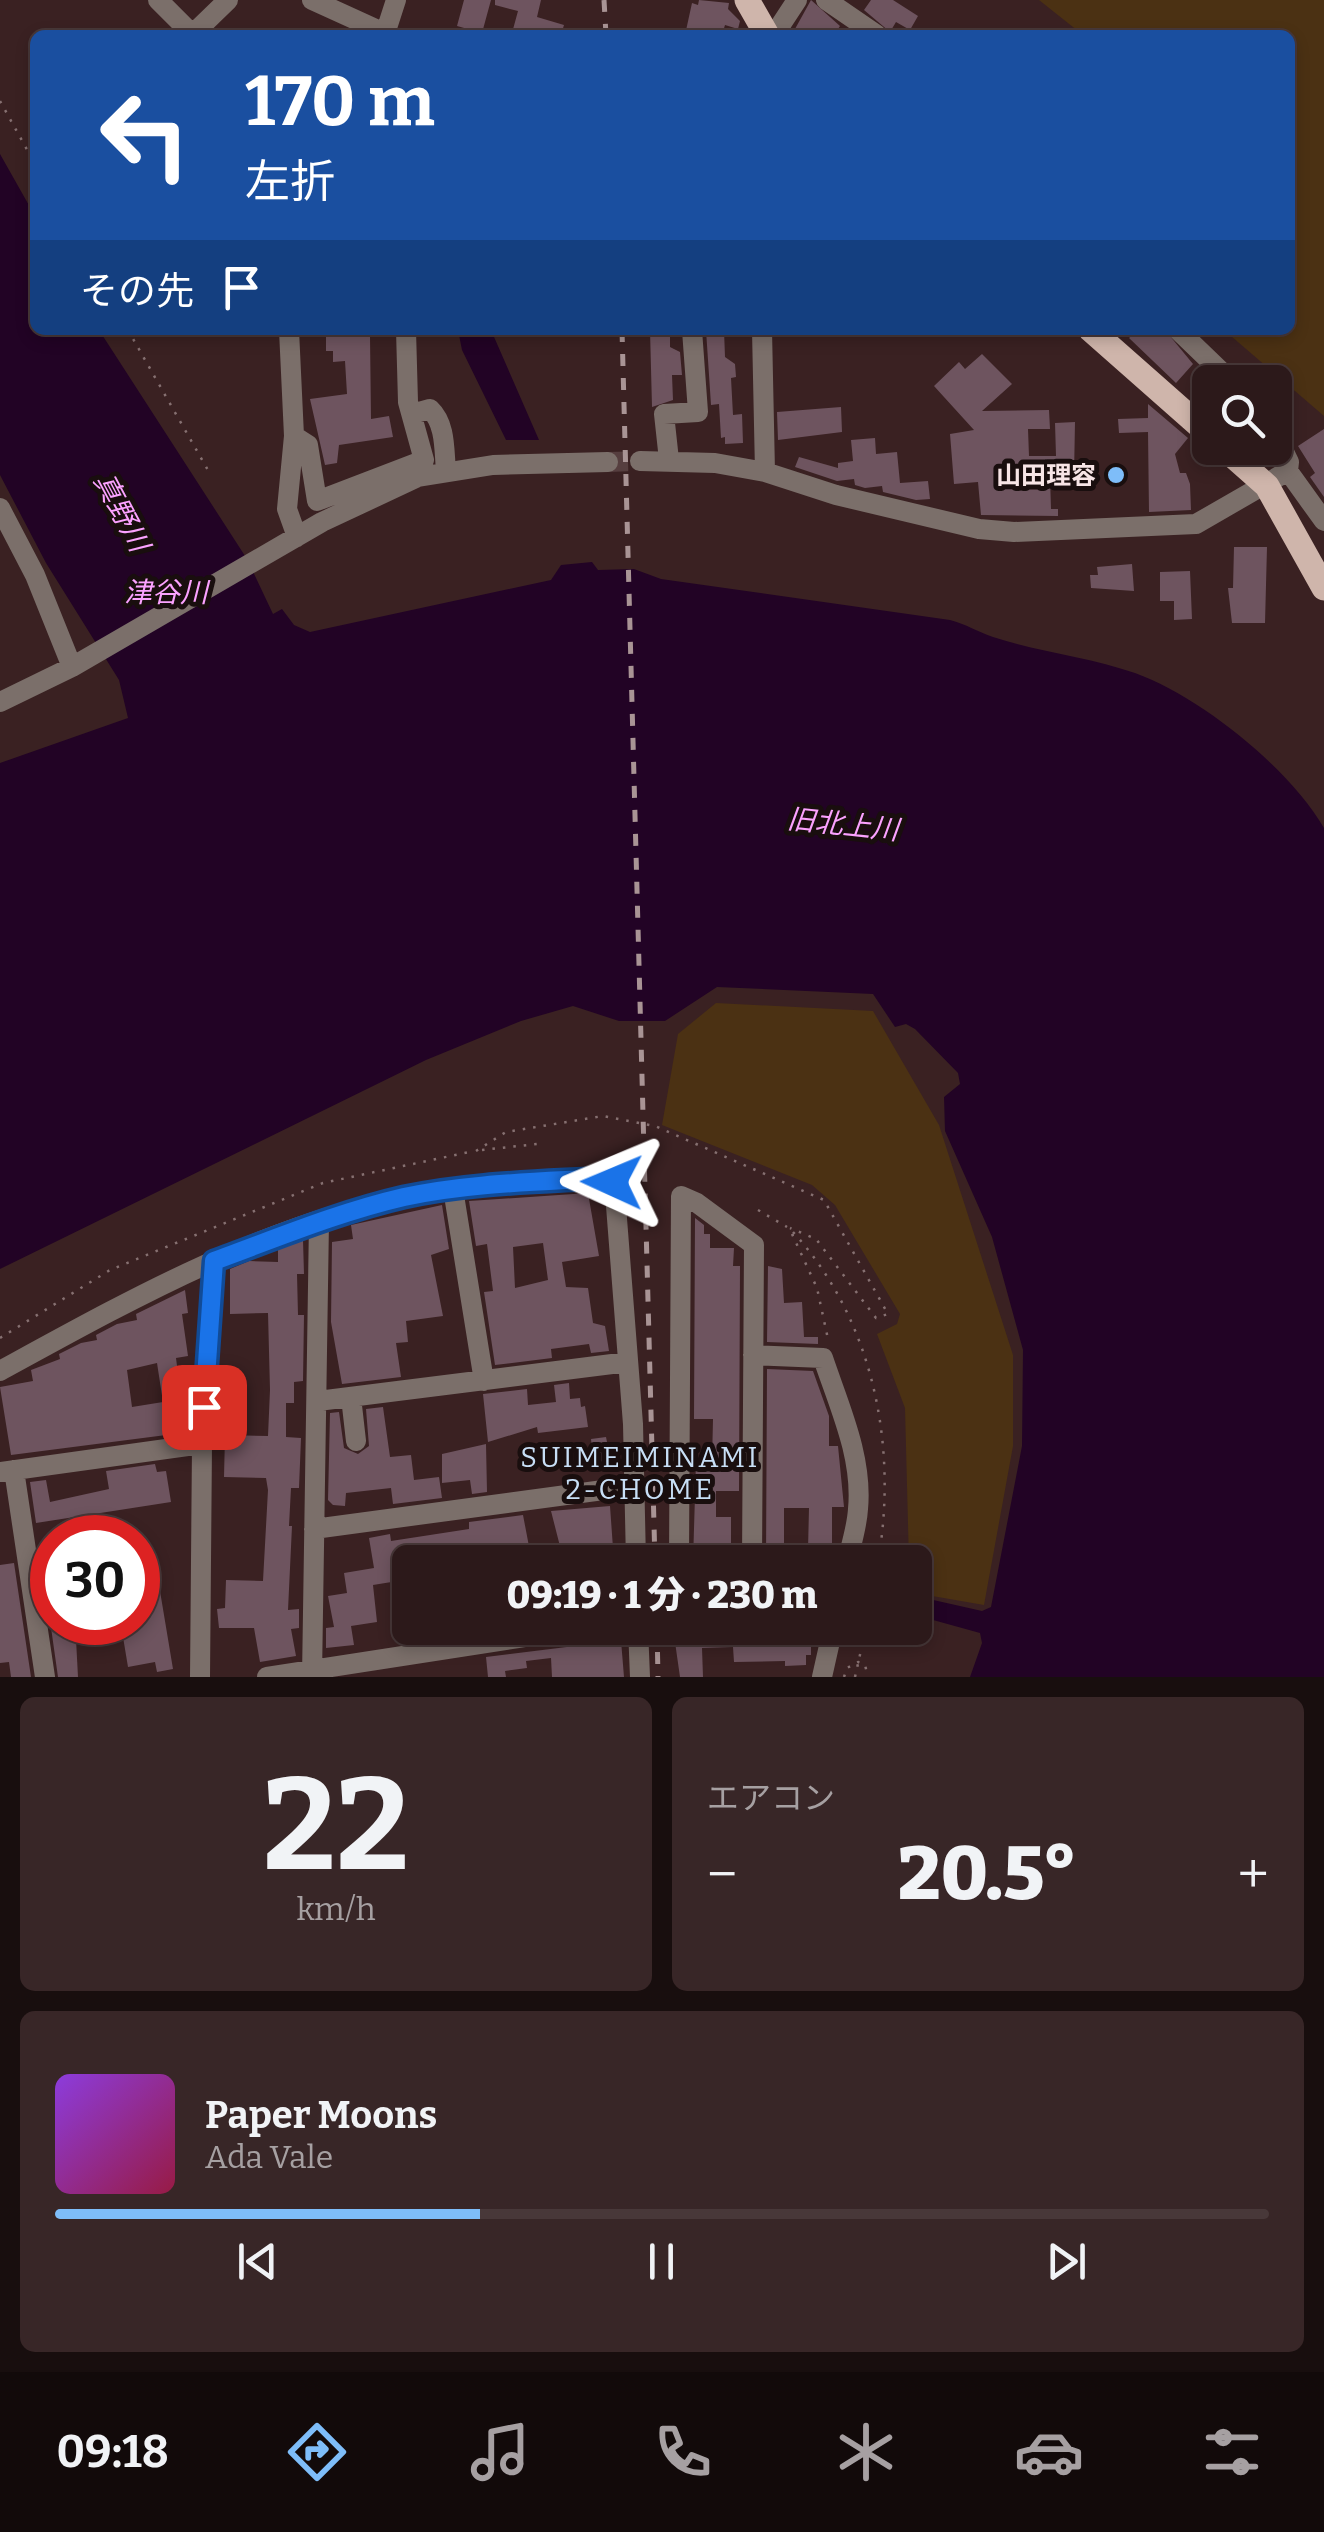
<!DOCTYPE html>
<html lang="ja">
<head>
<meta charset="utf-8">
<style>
	:root { --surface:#2c191a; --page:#382627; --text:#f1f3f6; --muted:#a6a0a2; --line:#483839; --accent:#7ebdf9 }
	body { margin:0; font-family:Bitter,"Noto Sans JP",serif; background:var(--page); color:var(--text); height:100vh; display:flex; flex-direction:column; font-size:38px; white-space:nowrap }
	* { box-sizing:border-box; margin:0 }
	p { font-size:32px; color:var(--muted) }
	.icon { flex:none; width:55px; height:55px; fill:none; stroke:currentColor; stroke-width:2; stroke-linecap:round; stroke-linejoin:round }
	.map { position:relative; height:1677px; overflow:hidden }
	.side { display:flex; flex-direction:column; gap:20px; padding:20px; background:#180e0e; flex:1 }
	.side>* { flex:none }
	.top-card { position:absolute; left:30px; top:30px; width:1265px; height:305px; border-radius:15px; box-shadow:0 5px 15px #0003,0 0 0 2px var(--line); background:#1a4fa0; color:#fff; overflow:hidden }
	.fabs { position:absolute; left:1192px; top:365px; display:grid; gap:20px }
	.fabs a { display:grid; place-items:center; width:100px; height:100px; border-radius:15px; background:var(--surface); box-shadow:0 5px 15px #0003,0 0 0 2px var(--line); font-size:50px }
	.speed { position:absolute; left:30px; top:1515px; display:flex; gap:20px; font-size:50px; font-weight:700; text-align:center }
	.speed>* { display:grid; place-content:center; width:130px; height:130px; border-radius:50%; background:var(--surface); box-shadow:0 5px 15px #0003,0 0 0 2px var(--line); line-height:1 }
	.speed .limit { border:15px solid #d22; background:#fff; color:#111 }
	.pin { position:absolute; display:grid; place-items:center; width:85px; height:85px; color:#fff; margin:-42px; border-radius:20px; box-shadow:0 5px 15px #0006 }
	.me { position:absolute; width:110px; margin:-55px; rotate:271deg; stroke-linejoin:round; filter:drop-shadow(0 0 8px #0008) }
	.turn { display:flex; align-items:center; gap:35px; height:210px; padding:0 50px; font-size:45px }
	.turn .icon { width:130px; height:130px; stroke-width:2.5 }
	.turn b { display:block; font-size:70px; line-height:85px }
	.then { display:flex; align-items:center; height:95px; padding:0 50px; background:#0003; gap:20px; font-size:38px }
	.big { font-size:75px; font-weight:800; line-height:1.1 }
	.side .tile { flex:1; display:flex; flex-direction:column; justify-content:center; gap:15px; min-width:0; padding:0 35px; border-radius:15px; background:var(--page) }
	.side .dial { align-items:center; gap:0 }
	.dial b { font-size:130px; line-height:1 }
	.song { display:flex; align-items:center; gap:30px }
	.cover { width:120px; height:120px; border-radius:15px; background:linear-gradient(135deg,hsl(270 70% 55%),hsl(340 70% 35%)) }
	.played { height:10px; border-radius:5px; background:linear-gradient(90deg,var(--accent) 35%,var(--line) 35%) }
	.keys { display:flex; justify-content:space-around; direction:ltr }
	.heat { display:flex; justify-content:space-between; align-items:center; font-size:55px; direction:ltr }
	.side .tiles { flex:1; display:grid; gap:20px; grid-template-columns:1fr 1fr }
	.tile:last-child { grid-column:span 2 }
	.trip { position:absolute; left:392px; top:1545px; width:540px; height:100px; border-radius:15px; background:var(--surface); box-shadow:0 5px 15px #0003,0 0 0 2px var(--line); font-weight:800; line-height:100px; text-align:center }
	.dock { display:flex; height:160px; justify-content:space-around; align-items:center; background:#120a0a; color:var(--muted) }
	.dock .icon { width:70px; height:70px }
	.dock .active { color:var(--accent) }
	.dock b { font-size:45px; color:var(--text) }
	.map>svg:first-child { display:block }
	.green { fill:#4b3113 }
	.water { fill:#220325 }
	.building { fill:#6e545f; fill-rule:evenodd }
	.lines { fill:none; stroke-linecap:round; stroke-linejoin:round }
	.minor-tunnel { stroke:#563e3f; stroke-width:20; stroke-dasharray:20 10; stroke-linecap:butt }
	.path { stroke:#867071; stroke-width:2.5; stroke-dasharray:2.5 8; stroke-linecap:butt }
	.minor { stroke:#7b6f6a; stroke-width:20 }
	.major { stroke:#cfb5ab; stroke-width:25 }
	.rail { stroke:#a99495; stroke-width:5; stroke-dasharray:12 12; stroke-linecap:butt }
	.route-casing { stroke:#114b97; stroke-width:25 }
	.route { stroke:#1a73e8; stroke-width:18 }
	.poi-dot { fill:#7ebdf9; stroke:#190e0e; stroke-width:4 }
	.labels { text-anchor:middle; stroke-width:10; stroke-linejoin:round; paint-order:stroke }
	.poi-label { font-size:25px; font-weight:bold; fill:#f7e5e6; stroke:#190e0e; text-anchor:end }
	.water-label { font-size:28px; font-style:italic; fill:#fba2ff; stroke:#190e0e }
	.neighbourhood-label { font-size:28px; letter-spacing:2.5px; fill:#c8dff6; stroke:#190e0e }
</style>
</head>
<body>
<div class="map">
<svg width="1324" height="1677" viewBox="0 0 1324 1677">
	<rect width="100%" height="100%" fill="#3a2122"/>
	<path class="green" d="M1039,0H1324V416L1224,330H1290V35H1083Z
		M716,1003L873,1011L939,1125L1013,1355V1446L984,1605L915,1593V1562H909L905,1408L877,1334L897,1324L900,1314L835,1205L812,1185L662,1125L678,1034Z"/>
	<path class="water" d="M0,154L35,216V330H99L247,559L273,614L282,609L294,625L310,632L551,580L561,565L592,562L598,570L634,569L661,579L950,620C966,624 978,632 993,637C1039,652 1089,657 1135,673C1201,697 1289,768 1324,828V1677H970L982,1643L980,1633L915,1615L920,1597L982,1611L991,1607L1022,1446L1023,1350L992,1237L945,1131L944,1097L960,1084L958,1073L915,1029L906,1024L895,1027L873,994L717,987L665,1021H619L573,1006L521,1021L426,1060L0,1269V763L128,718L119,680L46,563L0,475Z
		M458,330H491L539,440H506L462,350Z"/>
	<path class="building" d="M464,0H491L482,33L457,26Z
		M495,0H541L537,17L564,25L561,35L512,33L518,11L495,5Z
		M699,0L729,3L728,9L740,21L738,29L725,25L722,35H685L692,3L698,5Z
		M811,0L840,26L834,35H801L795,29Z
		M871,0H893L918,16L910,30L896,22L890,32L864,10Z
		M326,330H337V336H370L371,419L389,416L393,437L339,445L337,463L325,465L310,399L347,394L345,361L333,362V351H326Z
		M650,330H670V347L680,352L682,375H672L673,400L652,407Z
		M706,330H724L725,357L735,364L736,377L731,378L733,415L742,414L743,443L725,444V437L721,438L719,404L711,405Z
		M1138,330H1165L1193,364L1176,383L1129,338Z
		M982,354L1012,384L982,411L1049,410L1050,429H1028L1029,456H1056L1055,423L1075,422L1074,476L1050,477L1051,509H1058V516L981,515L978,482L954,484L950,434L974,430L934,386L959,362L965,369Z
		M1148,404L1188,438L1175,454L1180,473H1186L1190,484L1191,510L1149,512L1148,432L1119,433L1118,419L1148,418Z
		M841,407L842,432L778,440L777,412Z
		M1324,429V497L1310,477L1315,473L1298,446Z
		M875,438L876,454L897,452L900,483L928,481L930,499L916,500L883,492L882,486L865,488L855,485L854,479L837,481L795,467L799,457L838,468V463L853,461L851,440Z
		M1234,547H1267L1265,623H1232L1228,588H1233Z
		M1132,564L1134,591L1091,588L1090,575H1098L1097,567Z
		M1190,571L1192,619L1174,620V601H1160V572Z
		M588,1193L599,1256L562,1262L566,1287L588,1288L593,1323L605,1326L609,1351L591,1353L589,1344L551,1349L552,1358L495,1365L484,1292L493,1291L487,1244L476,1246L469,1201ZM543,1243L548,1280L515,1288L513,1247Z
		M442,1205L449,1249L431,1255L443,1316L406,1321L408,1342L396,1343L401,1377L342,1384L331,1322L332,1242L353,1239L351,1225Z
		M695,1218L704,1225V1234H710V1248H734L733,1266H740L739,1491H716V1517H731V1562H693L696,1462H712L713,1419H694Z
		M303,1240L304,1274H297L298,1315H304L303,1381L294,1382V1403H286V1437L301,1438L299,1488H291L289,1526H292L288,1610L299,1609V1628L291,1629L296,1656L260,1662L254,1628H219L217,1609L225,1608L226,1580L263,1581L268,1490L266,1478L224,1477L225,1435L268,1436L270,1390L268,1313L230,1314V1269L249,1261L278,1262V1249Z
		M768,1266L782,1269L784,1303L802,1302L804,1337H818V1344L767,1342Z
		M185,1290L188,1313L182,1314L188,1356L176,1358L181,1397L175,1398L180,1428L174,1430V1434L11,1455L0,1387L33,1381L31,1370L60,1359L59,1354L81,1343L97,1340L96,1335L117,1324L137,1320L136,1314ZM157,1363L163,1402L132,1407L127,1370Z
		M767,1369L813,1371L829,1416V1446H838L844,1507H832V1556H821V1562H766ZM784,1508H809L808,1550H784Z
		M569,1383L570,1399L580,1398L581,1407L585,1406L588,1427L538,1433L537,1427L488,1442L483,1394L527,1389L528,1405L556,1402L554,1385Z
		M383,1407L390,1457L411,1455L414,1480L439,1477L442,1498L393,1504L391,1488L346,1493L345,1506L333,1505L328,1500L330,1413L339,1412L344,1448L358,1454L369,1446L366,1409Z
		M606,1437L612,1467L594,1469L591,1439Z
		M486,1444L487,1492L472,1494L470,1480L442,1483V1454Z
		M155,1464L157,1472L166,1471L171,1502L36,1523L30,1482L46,1480L50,1502L109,1489L106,1471Z
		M610,1506L614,1562H564L551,1511Z
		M523,1515L532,1562H410V1579L373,1585L377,1622L351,1626L354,1645L326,1648V1628L334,1627L328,1596L347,1593L344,1573L374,1568L369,1538L390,1534L391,1541L469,1529V1522Z
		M14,1563L31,1677H11L9,1662L0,1663V1565Z
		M156,1567L173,1669L157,1672L155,1662L128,1667L122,1631L76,1639L78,1677H58L44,1578L52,1577V1622H140L138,1570Z
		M620,1628L624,1677H552L551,1658L526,1661L527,1668L505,1671L506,1677H488L486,1657L591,1644L596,1631Z
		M673,1628H811V1655H806V1665L785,1666V1661L734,1662L733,1647L702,1648L703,1677H680Z"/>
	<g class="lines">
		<path class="minor-tunnel" d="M608,462L640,461"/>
		<path class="path" d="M0,101L35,164
			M128,330L209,472
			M482,1150L537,1144
			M476,1151L506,1132L603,1116L655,1126L824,1200L888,1314L876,1318L816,1239L790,1228
			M758,1210L787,1227
			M793,1232C874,1321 898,1447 878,1562
			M792,1234L817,1288L828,1339
			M0,1338L110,1270L323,1183L474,1151
			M844,1677L847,1668L858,1662L865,1665L868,1677
			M855,1677L866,1628"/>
		<path class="minor" d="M158,0L193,35
			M312,0L389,35
			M826,0L877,35
			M193,34L228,0
			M385,34L396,0
			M774,35L797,0
			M289,330L294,436L287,509L297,537
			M762,330L765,472
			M1178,330L1232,382
			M412,414L430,409C446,424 444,450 446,471
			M1275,433L1289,462L1288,471L1324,521
			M294,436L308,445L317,501L424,460L408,402L406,330
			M669,460L664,414L698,412L692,330
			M640,461L715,463L765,472L836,495L979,529L1014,532L1196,524L1288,471
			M0,508L35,575L72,667
			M0,702L72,667L322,522L418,477L493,465L608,462
			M453,1189L484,1381
			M753,1355L823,1358C839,1406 863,1457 858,1509C857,1527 851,1545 847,1562
			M0,1371C128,1301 261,1226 406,1197C471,1183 538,1183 604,1178L612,1181L615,1193L633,1424L636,1562
			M351,1397L356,1441
			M318,1401L628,1362
			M14,1470L45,1677
			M0,1472L202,1444
			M314,1529L633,1486
			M679,1562L681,1196L697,1203L754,1245L752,1562
			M638,1628L640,1677
			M200,1677L202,1444L214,1261
			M267,1677L583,1628
			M312,1677L319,1221
			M822,1677L833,1628"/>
		<path class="major" d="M747,0L767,35
			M1091,330L1210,435
			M1224,448L1267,486L1324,588"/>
		<path class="rail" d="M604,0L606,35
			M622,330L655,1562
			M657,1628L658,1677"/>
	</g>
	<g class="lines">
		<g class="route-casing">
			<path id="route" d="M204,1407L214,1261C277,1238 339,1212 404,1197C469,1183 538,1182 604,1178L612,1182"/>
		</g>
		<use href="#route" class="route"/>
	</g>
	<circle class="poi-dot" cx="1116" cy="475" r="10"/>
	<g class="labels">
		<g class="poi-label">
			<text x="1096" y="484">山田理容</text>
		</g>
		<g class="water-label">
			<text transform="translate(122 512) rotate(62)" y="10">真野川</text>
			<text x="166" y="602">津谷川</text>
			<text transform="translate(843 824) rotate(6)" y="10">旧北上川</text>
		</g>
		<g class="neighbourhood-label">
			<text x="640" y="1467">SUIMEIMINAMI<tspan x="640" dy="32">2-CHOME</tspan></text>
		</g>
	</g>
</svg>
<div class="fabs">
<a><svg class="icon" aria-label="search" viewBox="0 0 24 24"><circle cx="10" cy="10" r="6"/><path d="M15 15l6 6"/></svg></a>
</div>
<div class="speed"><div class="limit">30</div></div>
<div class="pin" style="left:204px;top:1407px;background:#d93025"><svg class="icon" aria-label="arrive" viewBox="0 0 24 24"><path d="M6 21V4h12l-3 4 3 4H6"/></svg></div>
<svg class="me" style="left:612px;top:1182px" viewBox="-20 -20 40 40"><path d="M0-17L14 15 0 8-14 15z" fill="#1a73e8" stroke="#fff" stroke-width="4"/></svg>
<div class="trip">09:19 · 1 分 · 230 m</div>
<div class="top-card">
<div class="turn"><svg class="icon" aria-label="left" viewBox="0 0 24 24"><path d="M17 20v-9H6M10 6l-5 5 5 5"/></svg><div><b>170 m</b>左折</div></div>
<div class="then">その先<svg class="icon" aria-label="arrive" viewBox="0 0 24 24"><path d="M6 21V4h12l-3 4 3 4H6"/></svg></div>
</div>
</div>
<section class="side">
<div class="tiles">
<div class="tile dial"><b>22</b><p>km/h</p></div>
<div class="tile"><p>エアコン</p>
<div class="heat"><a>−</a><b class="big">20.5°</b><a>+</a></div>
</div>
<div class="tile">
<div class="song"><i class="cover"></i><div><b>Paper Moons</b><p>Ada Vale</p></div></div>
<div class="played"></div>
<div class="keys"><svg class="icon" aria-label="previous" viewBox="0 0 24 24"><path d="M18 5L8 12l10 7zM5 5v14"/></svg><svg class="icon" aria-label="pause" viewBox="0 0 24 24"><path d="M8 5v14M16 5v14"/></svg><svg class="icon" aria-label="next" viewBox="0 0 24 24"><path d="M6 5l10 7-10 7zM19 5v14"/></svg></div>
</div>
</div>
</section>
<nav class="dock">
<b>09:18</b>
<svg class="icon active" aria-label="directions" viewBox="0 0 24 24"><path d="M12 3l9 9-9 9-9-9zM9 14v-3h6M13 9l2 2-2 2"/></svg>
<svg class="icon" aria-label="music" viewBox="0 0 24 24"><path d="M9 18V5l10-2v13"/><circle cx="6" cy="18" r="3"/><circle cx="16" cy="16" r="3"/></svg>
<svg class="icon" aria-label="phone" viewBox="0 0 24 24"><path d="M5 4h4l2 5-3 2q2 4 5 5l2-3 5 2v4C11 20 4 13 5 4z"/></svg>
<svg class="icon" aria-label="climate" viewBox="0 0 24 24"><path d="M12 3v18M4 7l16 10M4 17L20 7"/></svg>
<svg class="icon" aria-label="car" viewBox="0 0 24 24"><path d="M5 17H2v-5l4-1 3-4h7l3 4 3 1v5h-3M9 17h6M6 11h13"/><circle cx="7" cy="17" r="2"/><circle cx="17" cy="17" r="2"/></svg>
<svg class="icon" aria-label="filters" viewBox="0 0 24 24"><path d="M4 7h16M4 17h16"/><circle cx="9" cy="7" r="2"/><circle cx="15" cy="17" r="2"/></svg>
</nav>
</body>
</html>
